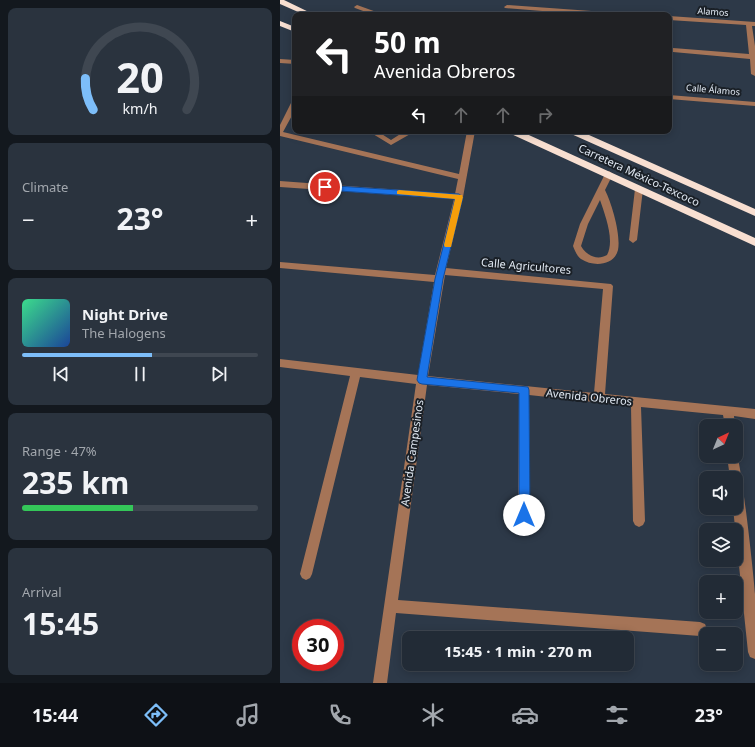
<!DOCTYPE html>
<html lang="en">
<head>
<meta charset="utf-8">
<style>
	:root { --surface:#222b36; --page:#2a333e; --text:#f1f3f6; --muted:#a2a7ad; --line:#3f4751; --accent:#7dbef9 }
	body { margin:0; font-family:"Noto Sans",sans-serif; background:var(--page); color:var(--text); height:100vh; display:flex; flex-direction:column; font-size:15px; white-space:nowrap }
	* { box-sizing:border-box; margin:0 }
	p { font-size:13px; color:var(--muted) }
	.icon { flex:none; width:22px; height:22px; fill:none; stroke:currentColor; stroke-width:2; stroke-linecap:round; stroke-linejoin:round }
	.map { position:relative; flex:1; overflow:hidden }
	.side { display:flex; flex-direction:column; gap:8px; padding:8px; background:#13181e; width:280px }
	.side>* { flex:none }
	.top-card { position:absolute; left:12px; top:12px; width:380px; height:122px; border-radius:8px; box-shadow:0 2px 10px #0003,0 0 0 1px var(--line); background:#202124; color:#fff; overflow:hidden }
	.needle { width:26px; rotate:43deg }
	.buttons { position:absolute; left:419px; top:419px; display:grid; gap:8px }
	.buttons a { display:grid; place-items:center; width:44px; height:44px; border-radius:8px; background:var(--surface); box-shadow:0 2px 10px #0003,0 0 0 1px var(--line); font-size:20px }
	.speed { position:absolute; left:12px; top:619px; display:flex; gap:8px; font-size:20px; font-weight:700; text-align:center }
	.speed>* { display:grid; place-content:center; width:52px; height:52px; border-radius:50%; background:var(--surface); box-shadow:0 2px 10px #0003,0 0 0 1px var(--line); line-height:1 }
	.speed .limit { border:6px solid #d22; background:#fff; color:#111 }
	.pin { position:absolute; display:grid; place-items:center; width:34px; height:34px; color:#fff; margin:-17px; border:2px solid #fff; border-radius:50%; box-shadow:0 1px 4px #0007 }
	.me { position:absolute; width:44px; margin:-22px; rotate:0deg; stroke-linejoin:round; filter:drop-shadow(0 0 3px #0008) }
	.turn { display:flex; align-items:center; gap:14px; height:84px; padding:0 16px; font-size:18px }
	.turn .icon { width:52px; height:52px; stroke-width:2.5 }
	.turn b { display:block; font-size:28px; line-height:34px }
	.lanes { display:flex; align-items:center; height:38px; padding:0 16px; background:#0003; justify-content:center; gap:20px; direction:ltr }
	.lanes .off { opacity:.35 }
	.big { font-size:30px; font-weight:700; line-height:1.1 }
	.side .tile { flex:1; display:flex; flex-direction:column; justify-content:center; gap:6px; min-width:0; padding:0 14px; border-radius:8px; background:var(--page) }
	.side .dial { align-items:center; gap:0 }
	.dial svg { height:104px; overflow:visible; fill:none; stroke:var(--line); stroke-width:7; stroke-linecap:round; text-anchor:middle }
	.dial text { fill:var(--text); stroke:none }
	.song { display:flex; align-items:center; gap:12px }
	.cover { width:48px; height:48px; border-radius:6px; background:linear-gradient(135deg,hsl(150 70% 55%),hsl(220 70% 35%)) }
	.played { height:4px; border-radius:2px; background:linear-gradient(90deg,var(--accent) 55%,var(--line) 55%) }
	.keys { display:flex; justify-content:space-around; direction:ltr }
	.heat { display:flex; justify-content:space-between; align-items:center; font-size:22px; direction:ltr }
	.charge { height:6px; border-radius:3px; background:linear-gradient(90deg,#34c759 47%,var(--line) 0) }
	.trip { position:absolute; left:122px; top:631px; width:232px; height:40px; border-radius:8px; background:var(--surface); box-shadow:0 2px 10px #0003,0 0 0 1px var(--line); font-weight:700; line-height:40px; text-align:center }
	.dock { display:flex; height:64px; justify-content:space-around; align-items:center; background:#0e1116; color:var(--muted) }
	.dock .icon { width:28px; height:28px }
	.dock .active { color:var(--accent) }
	.dock b { font-size:18px; color:var(--text) }
	main { display:flex; flex:1; min-height:0 }
	.map>svg:first-child { display:block }
	.lines { fill:none; stroke-linecap:round; stroke-linejoin:round }
	.minor { fill:#a57457; fill-rule:evenodd }
	.highway { fill:#f8dfd1; fill-rule:evenodd }
	.route { fill:#1a73e8; stroke:#114b97 }
	.slow { fill:#f59e0b }
	.labels { text-anchor:middle; stroke-width:4; stroke-linejoin:round; paint-order:stroke }
	.far-street-label { font-size:9px; fill:#e1e9f3; stroke:#1a2027 }
	.street-label { font-size:11px; fill:#e1e9f3; stroke:#1a2027 }
</style>
</head>
<body>
<main>
<section class="side">
<div class="tile dial"><svg viewBox="0 0 100 80">
<path d="M14 69A42 42 0 1 1 86 69"/>
<path d="M14 69A42 42 0 0 1 8 45" stroke="#7dbef9"/>
<text x="50" y="56" font-size="32" font-weight="700">20</text>
<text x="50" y="72" font-size="11">km/h</text>
</svg></div>
<div class="tile"><p>Climate</p>
<div class="heat"><a>−</a><b class="big">23°</b><a>+</a></div>
</div>
<div class="tile">
<div class="song"><i class="cover"></i><div><b>Night Drive</b><p>The Halogens</p></div></div>
<div class="played"></div>
<div class="keys"><svg class="icon" aria-label="previous" viewBox="0 0 24 24"><path d="M18 5L8 12l10 7zM5 5v14"/></svg><svg class="icon" aria-label="pause" viewBox="0 0 24 24"><path d="M8 5v14M16 5v14"/></svg><svg class="icon" aria-label="next" viewBox="0 0 24 24"><path d="M6 5l10 7-10 7zM19 5v14"/></svg></div>
</div>
<div class="tile"><p>Range · 47%</p><b class="big">235 km</b><div class="charge"></div></div>
<div class="tile"><p>Arrival</p><b class="big">15:45</b></div>
</section>
<div class="map">
<svg width="475" height="683" viewBox="0 0 475 683">
	<rect width="100%" height="100%" fill="#2d3948"/>
	<g class="lines">
		<path class="minor" d="M77,5L102,14L103,15H94L75,8L74,7Z
			M227,5L339,13L342,15H312L225,8L224,7Z
			M389,16L475,22V26H472L475,46V76L471,74L470,59L393,52L390,50L393,48L469,54L466,25L389,20Z
			M0,59L15,60V64L0,63Z
			M389,95L475,102V106L389,99Z
			M12,101H15V110L3,132L179,174L187,131H195L183,197L166,268L331,284L333,286L325,394L475,409V419L454,416L455,426H445L443,415L361,407L365,521L363,525L359,527L355,525L353,521L351,406L249,395L250,515L248,519L244,521L240,519L238,515L239,394L147,385L118,600L420,622L425,624L427,629L425,634L420,636L116,613L107,683H93L136,384L80,377L32,574L30,578L26,580L22,578L20,574L70,376L0,367V359L138,375L154,282L0,268V262L155,275L174,199L0,187V181L175,194L178,179L0,136V125ZM165,275L323,289L314,393L148,376Z
			M88,131H97L111,140L125,131H129L132,133L111,145Z
			M329,171L333,174L325,190C332,204 341,235 338,250C334,266 313,267 301,259C297,256 295,251 293,246L300,224L325,174ZM320,200C325,215 335,240 327,255C317,261 306,255 301,246L308,224Z
			M359,186L363,189L357,240L353,243L349,240L355,189Z
			M456,452C461,459 474,577 475,594C475,616 475,637 475,659L470,657L468,652L453,508H456V478H450L447,456H456Z"/>
		<path class="highway" d="M0,0H4L35,15H25L0,4Z
			M0,21L15,27V32L0,26Z
			M227,131H240L475,238V246L229,133Z
			M287,131H300L475,209V216L289,133Z"/>
	</g>
	<path class="route" d="M42,185L179,194L183,197L163,279L147,377L248,387L249,390L250,515L248,519L244,520L240,519L239,515V393L142,384L139,383L137,380L155,279L175,199L45,190L42,189Z"/>
	<path class="slow" d="M119,190L182,195L183,197L171,247H165L164,245L175,199L117,194V191Z"/>
	<g class="labels">
		<g class="far-street-label">
			<text transform="translate(433 12) rotate(4)" y="3">Alamos</text>
			<text transform="translate(433 90) rotate(5)" y="3">Calle Álamos</text>
		</g>
		<g class="street-label">
			<text transform="translate(359 175) rotate(25)" y="4">Carretera México-Texcoco</text>
			<text transform="translate(246 266) rotate(5)" y="4">Calle Agricultores</text>
			<text transform="translate(309 397) rotate(6)" y="4">Avenida Obreros</text>
			<text transform="translate(132 453) rotate(-82)" y="4">Avenida Campesinos</text>
		</g>
	</g>
</svg>
<div class="buttons">
<a><svg class="needle" viewBox="-14 -14 28 28"><path d="M0-13l5 13h-10z" fill="#e53935"/><path d="M0 13l5-13h-10z" fill="#a2a7ad"/></svg></a>
<a><svg class="icon" aria-label="sound" viewBox="0 0 24 24"><path d="M4 9h4l5-4v14l-5-4H4zM17 9q2 3 0 6"/></svg></a>
<a><svg class="icon" aria-label="layers" viewBox="0 0 24 24"><path d="M12 4l9 5-9 5-9-5zM3 14l9 5 9-5"/></svg></a>
<a>+</a>
<a>−</a>
</div>
<div class="speed"><div class="limit">30</div></div>
<div class="pin" style="left:45px;top:187px;background:#d93025"><svg class="icon" aria-label="arrive" viewBox="0 0 24 24"><path d="M6 21V4h12l-3 4 3 4H6"/></svg></div>
<svg class="me" style="left:244px;top:515px" viewBox="-20 -20 40 40"><circle r="19" fill="#fff"/><path d="M0-13L10 11 0 6-10 11z" fill="#1a73e8"/></svg>
<div class="trip">15:45 · 1 min · 270 m</div>
<div class="top-card">
<div class="turn"><svg class="icon" aria-label="left" viewBox="0 0 24 24"><path d="M17 20v-9H6M10 6l-5 5 5 5"/></svg><div><b>50 m</b>Avenida Obreros</div></div>
<div class="lanes"><svg class="icon" aria-label="left" viewBox="0 0 24 24"><path d="M17 20v-9H6M10 6l-5 5 5 5"/></svg><svg class="icon off" aria-label="ahead" viewBox="0 0 24 24"><path d="M12 20V5M6 11l6-6 6 6"/></svg><svg class="icon off" aria-label="ahead" viewBox="0 0 24 24"><path d="M12 20V5M6 11l6-6 6 6"/></svg><svg class="icon off" aria-label="right" viewBox="0 0 24 24"><path d="M7 20v-9h11M14 6l5 5-5 5"/></svg></div>
</div>
</div>
</main>
<nav class="dock">
<b>15:44</b>
<svg class="icon active" aria-label="directions" viewBox="0 0 24 24"><path d="M12 3l9 9-9 9-9-9zM9 14v-3h6M13 9l2 2-2 2"/></svg>
<svg class="icon" aria-label="music" viewBox="0 0 24 24"><path d="M9 18V5l10-2v13"/><circle cx="6" cy="18" r="3"/><circle cx="16" cy="16" r="3"/></svg>
<svg class="icon" aria-label="phone" viewBox="0 0 24 24"><path d="M5 4h4l2 5-3 2q2 4 5 5l2-3 5 2v4C11 20 4 13 5 4z"/></svg>
<svg class="icon" aria-label="climate" viewBox="0 0 24 24"><path d="M12 3v18M4 7l16 10M4 17L20 7"/></svg>
<svg class="icon" aria-label="car" viewBox="0 0 24 24"><path d="M5 17H2v-5l4-1 3-4h7l3 4 3 1v5h-3M9 17h6M6 11h13"/><circle cx="7" cy="17" r="2"/><circle cx="17" cy="17" r="2"/></svg>
<svg class="icon" aria-label="filters" viewBox="0 0 24 24"><path d="M4 7h16M4 17h16"/><circle cx="9" cy="7" r="2"/><circle cx="15" cy="17" r="2"/></svg>
<b>23°</b>
</nav>
</body>
</html>
